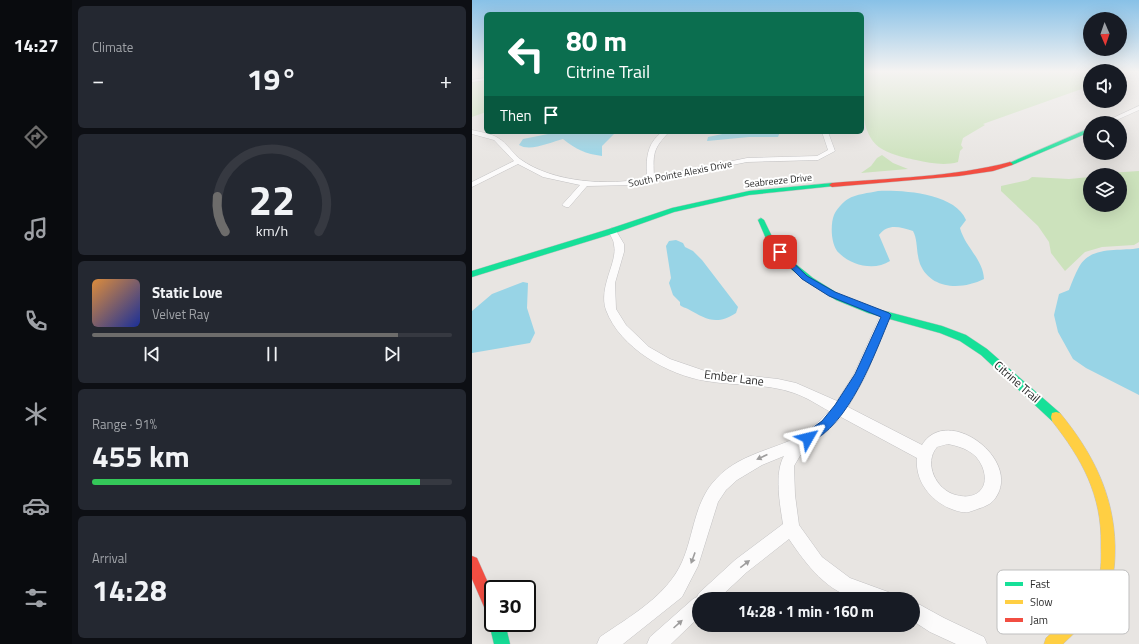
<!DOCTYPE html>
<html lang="en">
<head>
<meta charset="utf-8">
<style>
	:root { --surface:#171b24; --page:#242831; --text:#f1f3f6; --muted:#9ea1a6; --line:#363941; --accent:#6d6c6b }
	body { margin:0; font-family:"Titillium Web",sans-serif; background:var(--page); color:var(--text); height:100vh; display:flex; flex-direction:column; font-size:15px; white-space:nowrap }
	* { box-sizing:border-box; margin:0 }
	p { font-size:13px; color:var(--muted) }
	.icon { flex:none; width:22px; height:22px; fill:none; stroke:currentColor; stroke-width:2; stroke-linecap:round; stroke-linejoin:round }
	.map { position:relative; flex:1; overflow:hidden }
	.panel { display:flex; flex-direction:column; gap:6px; padding:6px; background:#0d0f14; width:400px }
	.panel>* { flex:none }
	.banner { position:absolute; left:12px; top:12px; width:380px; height:122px; border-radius:6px; box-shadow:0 4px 16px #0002; background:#0b6e4f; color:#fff; overflow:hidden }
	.needle { width:26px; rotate:178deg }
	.buttons { position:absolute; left:611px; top:12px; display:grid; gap:8px }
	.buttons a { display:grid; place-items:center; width:44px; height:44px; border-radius:50%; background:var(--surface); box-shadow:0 4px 16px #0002; font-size:20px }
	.speed { position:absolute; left:12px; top:580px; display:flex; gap:8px; font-size:20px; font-weight:700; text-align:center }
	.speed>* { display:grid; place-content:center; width:52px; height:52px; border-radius:50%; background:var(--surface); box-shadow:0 4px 16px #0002; line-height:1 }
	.speed .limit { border:2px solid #111; border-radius:6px; background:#fff; color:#111 }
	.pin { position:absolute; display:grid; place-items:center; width:34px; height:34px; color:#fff; margin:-17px; border-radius:8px; box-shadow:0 2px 6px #0006 }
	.me { position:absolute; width:44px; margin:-22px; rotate:53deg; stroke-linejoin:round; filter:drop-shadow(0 0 3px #0008) }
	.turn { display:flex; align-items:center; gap:14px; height:84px; padding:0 16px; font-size:18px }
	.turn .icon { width:52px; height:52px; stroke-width:2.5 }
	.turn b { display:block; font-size:28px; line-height:34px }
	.then { display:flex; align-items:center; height:38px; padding:0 16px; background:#0003; gap:8px; font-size:15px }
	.big { font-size:30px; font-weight:700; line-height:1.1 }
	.panel .widget { flex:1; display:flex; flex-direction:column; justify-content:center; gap:6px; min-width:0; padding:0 14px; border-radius:6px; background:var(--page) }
	.panel .dial { align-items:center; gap:0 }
	.dial svg { height:104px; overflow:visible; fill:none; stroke:var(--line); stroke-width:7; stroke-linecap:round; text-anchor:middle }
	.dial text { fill:var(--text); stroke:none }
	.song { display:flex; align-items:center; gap:12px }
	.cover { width:48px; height:48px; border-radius:6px; background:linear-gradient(135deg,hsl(30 70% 55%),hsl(230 70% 35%)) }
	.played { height:4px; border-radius:2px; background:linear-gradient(90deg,var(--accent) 85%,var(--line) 85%) }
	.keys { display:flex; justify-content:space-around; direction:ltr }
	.heat { display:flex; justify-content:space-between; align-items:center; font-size:22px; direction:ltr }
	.charge { height:6px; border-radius:3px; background:linear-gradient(90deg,#34c759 91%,var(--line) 0) }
	.trip { position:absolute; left:220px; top:592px; width:228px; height:40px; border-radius:20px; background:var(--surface); box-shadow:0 4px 16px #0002; font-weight:700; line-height:40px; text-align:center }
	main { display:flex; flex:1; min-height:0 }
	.menu { display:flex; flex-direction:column; width:72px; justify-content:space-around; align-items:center; background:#090b0e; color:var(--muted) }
	.menu .icon { width:28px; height:28px }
	.menu .selected { color:var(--accent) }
	.menu b { font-size:18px; color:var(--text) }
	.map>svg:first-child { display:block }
	.green { fill:#cce2bc }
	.water { fill:#98d4e6 }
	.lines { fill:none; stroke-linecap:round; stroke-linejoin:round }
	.street-casing { stroke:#c2c1c2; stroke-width:1 }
	.fast-casing { stroke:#c2c1c2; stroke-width:1 }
	.slow-casing { stroke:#c2c1c2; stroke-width:1 }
	.jam-casing { stroke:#c2c1c2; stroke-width:1 }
	.street { fill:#fcfbfb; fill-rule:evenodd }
	.fast { fill:#16e098; fill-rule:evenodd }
	.slow { fill:#ffcf43; fill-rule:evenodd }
	.jam { fill:#f24e42; fill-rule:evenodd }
	.oneway { fill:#9e9d9d }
	.route { fill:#1a73e8; stroke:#114b97 }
	.labels { text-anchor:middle; stroke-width:4; stroke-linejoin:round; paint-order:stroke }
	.far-street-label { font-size:10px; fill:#2b2b2b; stroke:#fff }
	.street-label { font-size:12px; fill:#2b2b2b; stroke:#fff }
	.key { fill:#fff; stroke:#bfbfbf; stroke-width:1 }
	.key-label { font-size:11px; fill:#2b2b2b }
</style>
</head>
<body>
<main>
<nav class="menu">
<b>14:27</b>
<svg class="icon selected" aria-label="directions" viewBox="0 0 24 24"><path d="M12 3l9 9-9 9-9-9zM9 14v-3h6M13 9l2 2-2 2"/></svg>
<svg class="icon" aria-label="music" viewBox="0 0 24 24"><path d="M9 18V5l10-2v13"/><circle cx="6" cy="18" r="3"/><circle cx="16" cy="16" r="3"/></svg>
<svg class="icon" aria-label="phone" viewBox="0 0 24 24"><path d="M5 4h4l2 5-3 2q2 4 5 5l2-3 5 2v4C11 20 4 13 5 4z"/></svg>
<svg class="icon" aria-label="climate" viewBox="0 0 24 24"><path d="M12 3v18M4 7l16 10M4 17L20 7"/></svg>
<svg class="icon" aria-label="car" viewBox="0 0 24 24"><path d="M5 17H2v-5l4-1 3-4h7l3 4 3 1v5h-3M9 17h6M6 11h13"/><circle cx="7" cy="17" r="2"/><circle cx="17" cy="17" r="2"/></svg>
<svg class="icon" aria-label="filters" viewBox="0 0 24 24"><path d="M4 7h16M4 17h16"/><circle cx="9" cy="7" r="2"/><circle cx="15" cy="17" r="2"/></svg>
</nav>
<section class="panel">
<div class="widget"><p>Climate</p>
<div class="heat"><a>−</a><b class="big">19°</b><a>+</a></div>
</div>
<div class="widget dial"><svg viewBox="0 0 100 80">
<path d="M14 69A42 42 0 1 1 86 69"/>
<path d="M14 69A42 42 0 0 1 8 42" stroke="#6d6c6b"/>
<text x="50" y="56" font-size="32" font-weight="700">22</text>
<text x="50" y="72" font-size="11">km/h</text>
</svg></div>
<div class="widget">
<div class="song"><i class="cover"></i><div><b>Static Love</b><p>Velvet Ray</p></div></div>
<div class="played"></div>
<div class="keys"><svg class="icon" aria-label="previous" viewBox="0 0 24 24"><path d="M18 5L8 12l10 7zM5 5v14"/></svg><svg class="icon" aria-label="pause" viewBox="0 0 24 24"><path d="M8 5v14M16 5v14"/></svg><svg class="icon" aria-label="next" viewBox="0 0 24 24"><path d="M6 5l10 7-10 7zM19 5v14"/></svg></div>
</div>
<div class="widget"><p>Range · 91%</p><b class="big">455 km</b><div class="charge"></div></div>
<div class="widget"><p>Arrival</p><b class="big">14:28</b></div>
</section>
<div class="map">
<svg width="667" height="644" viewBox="0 0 667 644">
	<rect width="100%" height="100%" fill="#e8e5e2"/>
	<path class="green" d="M390,71H618V86L511,124L513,125L491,138L489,145L491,148L488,151L486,162C472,166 458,163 444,160C430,157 409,153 400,140C388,123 390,92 390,71Z
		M14,80V112L0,117V82Z
		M410,155L421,163L436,169L389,173L399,166L405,158Z
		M667,171V242L662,245L630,247L613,252L593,271L579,253L577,242L566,226L529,191V186L556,180L560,177L597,179L618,177V205H648V175H626L637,173Z"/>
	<path class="water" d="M86,132H144L130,146V156C114,154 103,149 91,139C79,142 58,152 47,145L51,139Z
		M260,132H308L306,137H277L235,141L236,137Z
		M406,191C430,190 483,193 494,220L488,228C493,247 511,259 512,279C490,290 459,290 448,264C444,253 446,240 441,231C428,227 416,223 407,235L418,261C403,271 380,266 367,253C359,246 358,225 362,215C364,210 371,202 376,199C384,194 397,193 406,191Z
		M204,240L211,243L213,247L221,251L230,260L266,307L264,313C244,326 234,319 216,309C213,307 211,308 208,305V302L201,295L197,283L199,278L194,246L197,241Z
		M667,248V395L614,368L601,359L586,332L582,315L587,294L597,290C600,282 603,274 607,267C619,245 647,252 667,248Z
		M51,282L56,283L55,308L63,333L58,343L0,353V311L20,294Z"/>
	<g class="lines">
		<g class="street-casing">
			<path id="street" d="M14,78V80L0,82V80Z
				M667,106V110L638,123H630Z
				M0,130C8,132 20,134 26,138C35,143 40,153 48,159C81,183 137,186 175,178C174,160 174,144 190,132H197C181,149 181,153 182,177L275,158L345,156L356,150L350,132H356L363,151L346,160L275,162L163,185L115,186L97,207H94L90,205L108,185L71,177L46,164L0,187V182L42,161L22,140L0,134Z
				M140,228L143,229L152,244V252L143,283L144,309L154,325L177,347L198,359L233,371L306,379L324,383L365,401L382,374L410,312H418L419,315L393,377L376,407L450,445C475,403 553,461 522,500C517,506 508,508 500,511C493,514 484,511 477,508C457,499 443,480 445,458L369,417L358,429L332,449L322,466L323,495L327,525L350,557L378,578L419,593L422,599C411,599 399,601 388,599C356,594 334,564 317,539L275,572L246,599H227V617L199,644H175L178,637L221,599L225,597L227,593L263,560L311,524C308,505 302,473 312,456L290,465L265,480L254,490L246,502L226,566L210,597L151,644H125L128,637C157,617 195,596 210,562C222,535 222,502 244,479C265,456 295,451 322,439C335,433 348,421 357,411C346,405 334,397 322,393C294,383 263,386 234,381C196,375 148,348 134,310C126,287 146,262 142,245C142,240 138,235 136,231ZM476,444C491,447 504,452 510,466C519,487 505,501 484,495C464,490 451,463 465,447Z
				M441,601L472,618L512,637L515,644H484L458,632L441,621Z"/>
		</g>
		<g class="fast-casing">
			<path id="fast" d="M618,128V132L540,165L535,164Z
				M360,183L362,184V186L277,195L202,212L143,233L0,277V271L137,229L200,208L277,191Z
				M289,218L292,220L304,245L315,257L341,278L370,296L401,308L470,326L494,335L515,349L588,413L589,417L588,421L584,422L580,421L509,355L488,341L468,333L396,313L364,300L335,282L309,261L298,248L286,220Z
				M21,617V623H33L38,644H22L17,623Z"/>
		</g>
		<g class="slow-casing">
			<path id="slow" d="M584,412L588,413C620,452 642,494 643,546C643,557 643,571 639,582C630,607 610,626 591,644H572L574,638C593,621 616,603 626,579C630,569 629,556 629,545C630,495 610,459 580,421L579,417L580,413Z"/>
		</g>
		<g class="jam-casing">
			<path id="jam" d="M538,162L541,164L540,165L521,171L487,176L360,187L357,185L360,183C419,178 481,177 538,162Z
				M0,556L5,558L21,594V618L16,616L0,579Z"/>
		</g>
		<use href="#street" class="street"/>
		<use href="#fast" class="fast"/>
		<use href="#slow" class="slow"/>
		<use href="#jam" class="jam"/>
	</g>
	<defs><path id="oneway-solid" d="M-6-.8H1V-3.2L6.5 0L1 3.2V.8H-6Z"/></defs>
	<g class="oneway">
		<use href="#oneway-solid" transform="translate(290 457) rotate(155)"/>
		<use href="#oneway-solid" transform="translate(221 558) rotate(110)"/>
		<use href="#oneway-solid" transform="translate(273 564) rotate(-38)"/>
		<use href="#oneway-solid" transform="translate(206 624) rotate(-42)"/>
	</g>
	<linearGradient id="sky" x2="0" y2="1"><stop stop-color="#88c1e7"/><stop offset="0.44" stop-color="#f5f3f2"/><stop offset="1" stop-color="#f5f3f2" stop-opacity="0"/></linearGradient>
	<rect width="667" height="162" fill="url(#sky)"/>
	<path class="route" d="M308,250L335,276L363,292L417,313L419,315C403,353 377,427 336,443L332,442L330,438L332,434L350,421L363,405L383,374L409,317L357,296L330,279L305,254V251Z"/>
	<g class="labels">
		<g class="far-street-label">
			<text transform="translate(208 173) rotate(-11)" y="4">South Pointe Alexis Drive</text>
			<text transform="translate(306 180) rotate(-6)" y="4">Seabreeze Drive</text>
		</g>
		<g class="street-label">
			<text transform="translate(262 378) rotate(7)" y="4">Ember Lane</text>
			<text transform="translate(545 382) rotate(41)" y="4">Citrine Trail</text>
		</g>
	</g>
	<rect x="525" y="570" width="132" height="64" rx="6" class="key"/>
	<rect x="533" y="582" width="18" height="4" fill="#16e098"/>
	<rect x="533" y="600" width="18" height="4" fill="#ffcf43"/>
	<rect x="533" y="618" width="18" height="4" fill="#f24e42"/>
	<g class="key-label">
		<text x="558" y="588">Fast</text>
		<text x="558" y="606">Slow</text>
		<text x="558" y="624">Jam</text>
	</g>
</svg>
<div class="buttons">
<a><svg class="needle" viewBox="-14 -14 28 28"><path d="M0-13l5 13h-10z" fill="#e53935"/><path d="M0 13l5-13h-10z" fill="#9ea1a6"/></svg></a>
<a><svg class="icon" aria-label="sound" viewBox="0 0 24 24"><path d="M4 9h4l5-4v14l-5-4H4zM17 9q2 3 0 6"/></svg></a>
<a><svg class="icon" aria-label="search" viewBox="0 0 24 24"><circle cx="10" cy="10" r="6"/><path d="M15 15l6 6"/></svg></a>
<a><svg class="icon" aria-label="layers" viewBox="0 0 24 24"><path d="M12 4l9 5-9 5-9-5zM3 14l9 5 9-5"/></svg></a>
</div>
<div class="speed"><div class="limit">30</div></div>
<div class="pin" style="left:308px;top:252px;background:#d93025"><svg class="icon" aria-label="arrive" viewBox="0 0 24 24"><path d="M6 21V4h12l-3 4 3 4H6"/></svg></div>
<svg class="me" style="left:336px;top:438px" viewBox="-20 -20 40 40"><path d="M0-17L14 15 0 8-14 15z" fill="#1a73e8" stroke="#fff" stroke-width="4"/></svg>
<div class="trip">14:28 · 1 min · 160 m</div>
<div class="banner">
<div class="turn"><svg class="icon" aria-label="left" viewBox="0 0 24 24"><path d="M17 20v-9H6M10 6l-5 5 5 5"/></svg><div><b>80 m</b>Citrine Trail</div></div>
<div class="then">Then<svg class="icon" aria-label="arrive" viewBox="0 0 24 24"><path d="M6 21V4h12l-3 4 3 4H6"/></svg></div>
</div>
</div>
</main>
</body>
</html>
